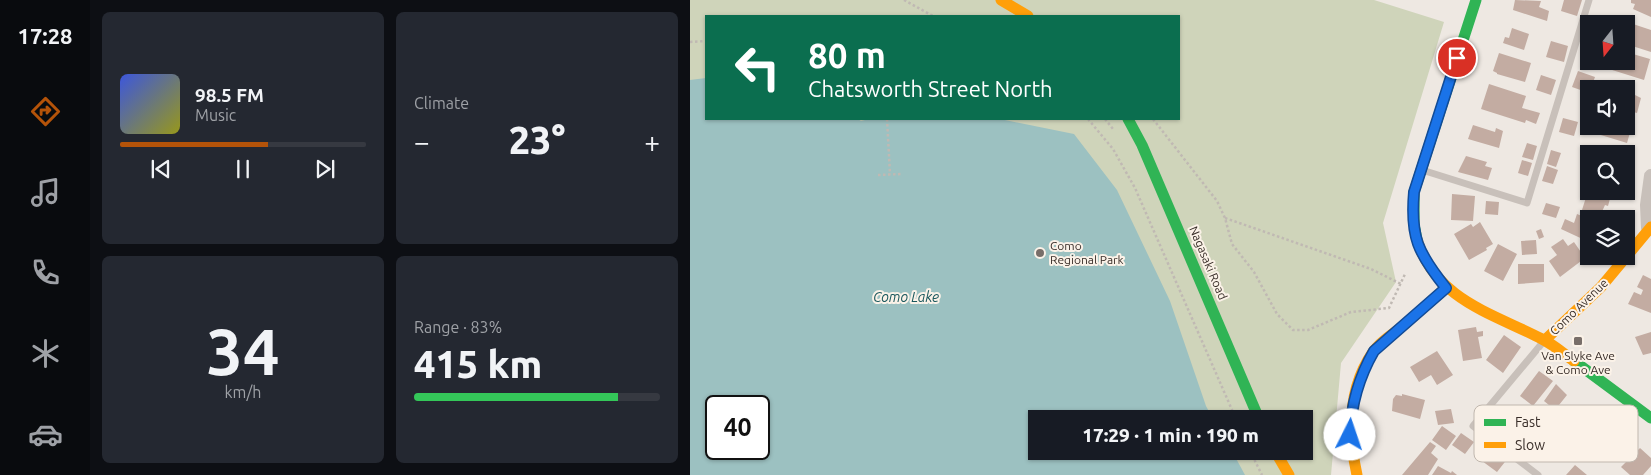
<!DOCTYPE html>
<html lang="en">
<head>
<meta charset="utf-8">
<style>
	:root { --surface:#171b24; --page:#242831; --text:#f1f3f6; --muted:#9ea1a6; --line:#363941; --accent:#b45309 }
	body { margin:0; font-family:Ubuntu,sans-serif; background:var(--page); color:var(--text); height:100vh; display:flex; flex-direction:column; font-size:19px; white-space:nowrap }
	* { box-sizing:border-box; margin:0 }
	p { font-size:16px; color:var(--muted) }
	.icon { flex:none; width:28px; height:28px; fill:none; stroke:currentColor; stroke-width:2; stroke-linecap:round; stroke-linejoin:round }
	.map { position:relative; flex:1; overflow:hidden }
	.drawer { display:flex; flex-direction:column; gap:12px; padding:12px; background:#0d0f14; width:600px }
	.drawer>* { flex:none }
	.top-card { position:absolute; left:15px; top:15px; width:475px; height:105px; border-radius:0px; box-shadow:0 1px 4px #0004; background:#0b6e4f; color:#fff; overflow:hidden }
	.needle { width:32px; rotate:197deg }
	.controls { position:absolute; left:890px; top:15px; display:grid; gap:10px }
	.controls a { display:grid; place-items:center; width:55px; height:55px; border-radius:0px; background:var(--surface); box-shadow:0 1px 4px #0004; font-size:25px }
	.speed { position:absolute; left:15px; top:395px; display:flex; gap:10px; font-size:25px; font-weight:700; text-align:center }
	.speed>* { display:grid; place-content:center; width:65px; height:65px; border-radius:50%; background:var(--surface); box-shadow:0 1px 4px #0004; line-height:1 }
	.speed .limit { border:2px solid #111; border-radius:8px; background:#fff; color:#111 }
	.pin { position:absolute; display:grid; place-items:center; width:42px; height:42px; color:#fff; margin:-21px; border:2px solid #fff; border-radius:50%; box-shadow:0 1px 5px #0007 }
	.me { position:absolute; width:55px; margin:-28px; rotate:4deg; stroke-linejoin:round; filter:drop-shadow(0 0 4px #0008) }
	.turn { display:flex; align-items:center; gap:18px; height:105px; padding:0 20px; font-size:22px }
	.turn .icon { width:65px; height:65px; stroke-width:2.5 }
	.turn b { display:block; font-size:35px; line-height:42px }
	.big { font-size:38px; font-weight:800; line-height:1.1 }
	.drawer .card { flex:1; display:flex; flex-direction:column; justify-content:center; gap:8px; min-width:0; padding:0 18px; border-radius:8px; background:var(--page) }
	.drawer .dial { align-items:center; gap:0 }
	.dial b { font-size:65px; line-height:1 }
	.song { display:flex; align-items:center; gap:15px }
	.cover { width:60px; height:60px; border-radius:8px; background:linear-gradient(135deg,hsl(230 70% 55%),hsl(60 70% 35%)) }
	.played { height:5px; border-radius:2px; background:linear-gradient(90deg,var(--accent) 60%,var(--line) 60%) }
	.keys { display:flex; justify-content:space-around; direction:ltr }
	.heat { display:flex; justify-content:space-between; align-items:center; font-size:28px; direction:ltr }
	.charge { height:8px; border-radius:4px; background:linear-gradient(90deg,#34c759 83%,var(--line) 0) }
	.drawer .tiles { flex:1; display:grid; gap:12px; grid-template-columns:repeat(2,1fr) }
	.trip { position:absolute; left:338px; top:410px; width:285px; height:50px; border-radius:0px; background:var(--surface); box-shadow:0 1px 4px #0004; font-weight:800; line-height:50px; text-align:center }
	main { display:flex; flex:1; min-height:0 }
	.tabs { display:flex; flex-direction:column; width:90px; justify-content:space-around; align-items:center; background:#090b0e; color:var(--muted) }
	.tabs .icon { width:35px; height:35px }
	.tabs .selected { color:var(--accent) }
	.tabs b { font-size:22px; color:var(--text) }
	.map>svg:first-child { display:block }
	.green { fill:#cfd4ba; fill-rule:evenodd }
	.water { fill:#9cc1c1; fill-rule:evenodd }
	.building { fill:#c3aca2 }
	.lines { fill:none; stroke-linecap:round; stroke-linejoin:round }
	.path { stroke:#c0b9b3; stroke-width:2.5; stroke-dasharray:2.5 2.5; stroke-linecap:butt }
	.lane { stroke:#c8c0ba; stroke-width:7 }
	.street { stroke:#c8c0ba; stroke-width:14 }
	.fast { stroke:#30b455; stroke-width:11 }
	.slow { stroke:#ff9f0a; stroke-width:11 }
	.route-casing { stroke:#114b97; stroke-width:12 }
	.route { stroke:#1a73e8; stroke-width:9 }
	.poi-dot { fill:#786e69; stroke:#fbf2e8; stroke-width:2 }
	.labels { text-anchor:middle; stroke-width:4; stroke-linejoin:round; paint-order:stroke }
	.poi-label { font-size:12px; fill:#382d28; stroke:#fbf2e8; text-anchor:start }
	.street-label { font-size:12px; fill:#382d28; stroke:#fbf2e8 }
	.water-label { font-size:14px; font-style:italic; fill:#1a585d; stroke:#fbf2e8 }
	.key { fill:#fbf2e8; stroke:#c0b7ae; stroke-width:1 }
	.key-label { font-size:14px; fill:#382d28 }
</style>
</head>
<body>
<main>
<nav class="tabs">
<b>17:28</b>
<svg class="icon selected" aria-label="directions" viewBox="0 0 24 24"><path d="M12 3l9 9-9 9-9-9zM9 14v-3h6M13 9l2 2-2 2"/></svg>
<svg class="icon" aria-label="music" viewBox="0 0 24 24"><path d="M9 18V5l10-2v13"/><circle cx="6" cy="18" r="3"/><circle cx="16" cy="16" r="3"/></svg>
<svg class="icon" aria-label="phone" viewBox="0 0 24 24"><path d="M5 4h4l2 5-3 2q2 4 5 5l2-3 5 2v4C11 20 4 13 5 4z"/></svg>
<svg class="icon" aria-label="climate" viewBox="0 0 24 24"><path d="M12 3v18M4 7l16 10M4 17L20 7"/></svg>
<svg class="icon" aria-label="car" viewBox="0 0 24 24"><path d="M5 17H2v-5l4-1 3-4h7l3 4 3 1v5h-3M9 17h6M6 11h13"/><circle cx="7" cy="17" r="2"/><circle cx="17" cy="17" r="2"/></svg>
</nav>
<section class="drawer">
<div class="tiles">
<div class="card">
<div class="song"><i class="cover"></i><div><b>98.5 FM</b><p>Music</p></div></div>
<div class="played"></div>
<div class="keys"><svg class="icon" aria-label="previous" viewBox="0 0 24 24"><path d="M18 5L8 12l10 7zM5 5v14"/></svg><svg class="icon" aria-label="pause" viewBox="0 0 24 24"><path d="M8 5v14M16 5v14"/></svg><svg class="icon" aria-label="next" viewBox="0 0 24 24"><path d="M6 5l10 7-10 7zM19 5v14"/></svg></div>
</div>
<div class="card"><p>Climate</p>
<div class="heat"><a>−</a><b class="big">23°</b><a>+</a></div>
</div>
<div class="card dial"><b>34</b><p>km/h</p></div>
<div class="card"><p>Range · 83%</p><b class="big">415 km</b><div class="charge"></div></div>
</div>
</section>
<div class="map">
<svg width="961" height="475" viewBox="0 0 961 475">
	<rect width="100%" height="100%" fill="#eee8e2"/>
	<path class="green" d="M0,0H684L754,22L693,223L706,282L651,363L641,475H0ZM16,16H489V119H16ZM26,406H69V449H26ZM346,419H614V451H346Z"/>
	<path class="water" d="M16,78V119H168L171,121L179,119H310L384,134L427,190L480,301L516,406L523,419H346V451H542L555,475H0V80ZM26,406H69V449H26Z"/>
	<path class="building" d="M825,0L851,1L849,7L859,11L857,21L823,10Z
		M874,0H892L887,16L871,11Z
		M941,0H961V17L943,9L945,4L941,3Z
		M902,19L915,23V24H900Z
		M937,22L961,30V52L936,44Z
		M822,28L839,34L834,50L813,43L815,37L819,38Z
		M896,37L899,38V54L892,52Z
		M861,41L878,46L874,62L856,57Z
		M936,52L960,59L954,80L919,69L922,61H936Z
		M809,53L841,63L835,82L807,74V73L803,71Z
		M888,71L905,77L899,93L882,87Z
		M851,75L866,80L861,95L846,90Z
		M799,84L836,96L832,108L850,113L846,124L836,120L835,123L791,109Z
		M932,85L944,88L943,94L951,98L947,113L936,110V89H931Z
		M873,118L888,122L884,136L869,132Z
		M783,125L805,132L806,128L813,131L809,148L778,139Z
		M903,126H936L941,129L937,143L901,132Z
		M837,143L847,146L843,160L832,157Z
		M861,150L871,153L866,167L857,164Z
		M776,156L797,162L795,166L802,168L798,180L768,172Z
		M832,160L842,163L838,176L828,173Z
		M857,166L868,170L863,184L852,181Z
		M898,191H922L918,206L915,205L910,216L892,210Z
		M762,194L785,196L783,221L761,220Z
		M796,201L809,202L808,215L795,214Z
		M856,203L870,207L866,218L852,214Z
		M887,214L899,219V242L871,229L875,219L884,223Z
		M790,222L803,244L796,248L797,250L779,260L764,234L781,224L783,227Z
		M851,229L854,237L849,239L846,231Z
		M873,239L878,246L884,242L895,258L870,277L859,261L867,255L861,247Z
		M846,240L847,254L832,255L831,241Z
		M808,244L827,254L813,281L794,271Z
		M828,264H854V282L828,284Z
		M953,275L961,279V313L938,304L944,292L951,295L953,290L947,287Z
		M786,327L787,332L793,331V336L788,337L792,358L773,361L768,330Z
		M961,332V353L953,355L945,337Z
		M814,335L831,347L813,373L796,360Z
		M747,351L763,375L747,385L741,375L729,382L720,367Z
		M849,371L863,381L843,406L830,396Z
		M866,384L877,395L865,410L854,401Z
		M712,394L735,400L730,419L702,411L703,399L706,395L712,396Z
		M761,409L764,423L748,425L745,411Z
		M752,426L766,436L756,450L742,440Z
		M771,433L784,442L775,454L762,445Z
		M740,442L746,446L741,453L748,459L738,475H712Z
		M803,447L818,458L807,472L792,461Z
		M950,448L961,458V466L953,475H940L931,467Z
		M885,465L897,475H876Z
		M748,466L761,473L762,471L767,475H742Z"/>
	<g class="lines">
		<path class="path" d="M214,0L243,16
			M0,42L16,41
			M197,119L200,174
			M398,119L423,149L445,188L546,419
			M415,119L423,129
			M463,119L527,201L535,218L542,244L564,272L587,314L603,330H618L661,312L699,308L715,274
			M188,175L212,174
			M535,218L681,269L711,284
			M560,451L572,475"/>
		<path class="lane" d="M732,170L837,203L899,0
			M848,475L783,426L854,341"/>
		<path class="street" d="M958,228L957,205L961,176"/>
		<path class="fast" d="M438,119L452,145L569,419
			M727,240L724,224V192L786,0
			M884,361L961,418"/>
		<path class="slow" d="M311,0L338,16
			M727,240C746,300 802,313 852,339C864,345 874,354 884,361
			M855,340L911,287L961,227
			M585,451L599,475
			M667,475C658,434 658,388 683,352C691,340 705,333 715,324C729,312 742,300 756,288"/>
	</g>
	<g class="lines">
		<g class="route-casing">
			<path id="route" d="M660,435C661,404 669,377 684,351L756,288C728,253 720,237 724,192L767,58"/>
		</g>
		<use href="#route" class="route"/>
	</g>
	<g class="poi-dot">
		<circle cx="350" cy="253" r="5"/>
		<rect x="883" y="336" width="10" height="10" rx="2.5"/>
	</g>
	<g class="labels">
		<g class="poi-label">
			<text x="360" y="250">Como<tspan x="360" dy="14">Regional Park</tspan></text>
			<text x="888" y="360" text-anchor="middle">Van Slyke Ave<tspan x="888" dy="14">&amp; Como Ave</tspan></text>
		</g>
		<g class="street-label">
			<text transform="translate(518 263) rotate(67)" y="4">Nagasaki Road</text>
			<text transform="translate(889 307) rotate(-44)" y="4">Como Avenue</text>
		</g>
		<g class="water-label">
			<text x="216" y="302">Como Lake</text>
		</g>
	</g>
	<rect x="784" y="405" width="164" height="57" rx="8" class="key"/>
	<rect x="794" y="419" width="22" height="7" fill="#30b455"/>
	<rect x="794" y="442" width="22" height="6" fill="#ff9f0a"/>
	<g class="key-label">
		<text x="825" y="427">Fast</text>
		<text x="825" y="450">Slow</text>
	</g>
</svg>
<div class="controls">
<a><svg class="needle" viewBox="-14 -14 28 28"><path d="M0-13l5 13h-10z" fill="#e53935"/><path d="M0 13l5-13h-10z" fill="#9ea1a6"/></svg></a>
<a><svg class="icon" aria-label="sound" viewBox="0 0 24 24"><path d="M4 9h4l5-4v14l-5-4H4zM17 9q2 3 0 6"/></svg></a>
<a><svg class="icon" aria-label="search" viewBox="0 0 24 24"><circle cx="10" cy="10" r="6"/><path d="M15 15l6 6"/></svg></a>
<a><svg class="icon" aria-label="layers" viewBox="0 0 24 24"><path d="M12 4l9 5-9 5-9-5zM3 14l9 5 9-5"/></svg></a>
</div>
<div class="speed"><div class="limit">40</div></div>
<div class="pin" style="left:767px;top:58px;background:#d93025"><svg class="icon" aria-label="arrive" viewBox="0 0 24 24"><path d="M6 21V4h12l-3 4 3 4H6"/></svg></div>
<svg class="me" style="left:660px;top:435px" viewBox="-20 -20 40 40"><circle r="19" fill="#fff"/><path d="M0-13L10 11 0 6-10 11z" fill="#1a73e8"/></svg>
<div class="trip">17:29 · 1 min · 190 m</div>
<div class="top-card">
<div class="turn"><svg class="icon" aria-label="left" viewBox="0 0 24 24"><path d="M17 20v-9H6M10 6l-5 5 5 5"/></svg><div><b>80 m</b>Chatsworth Street North</div></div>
</div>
</div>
</main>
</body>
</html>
